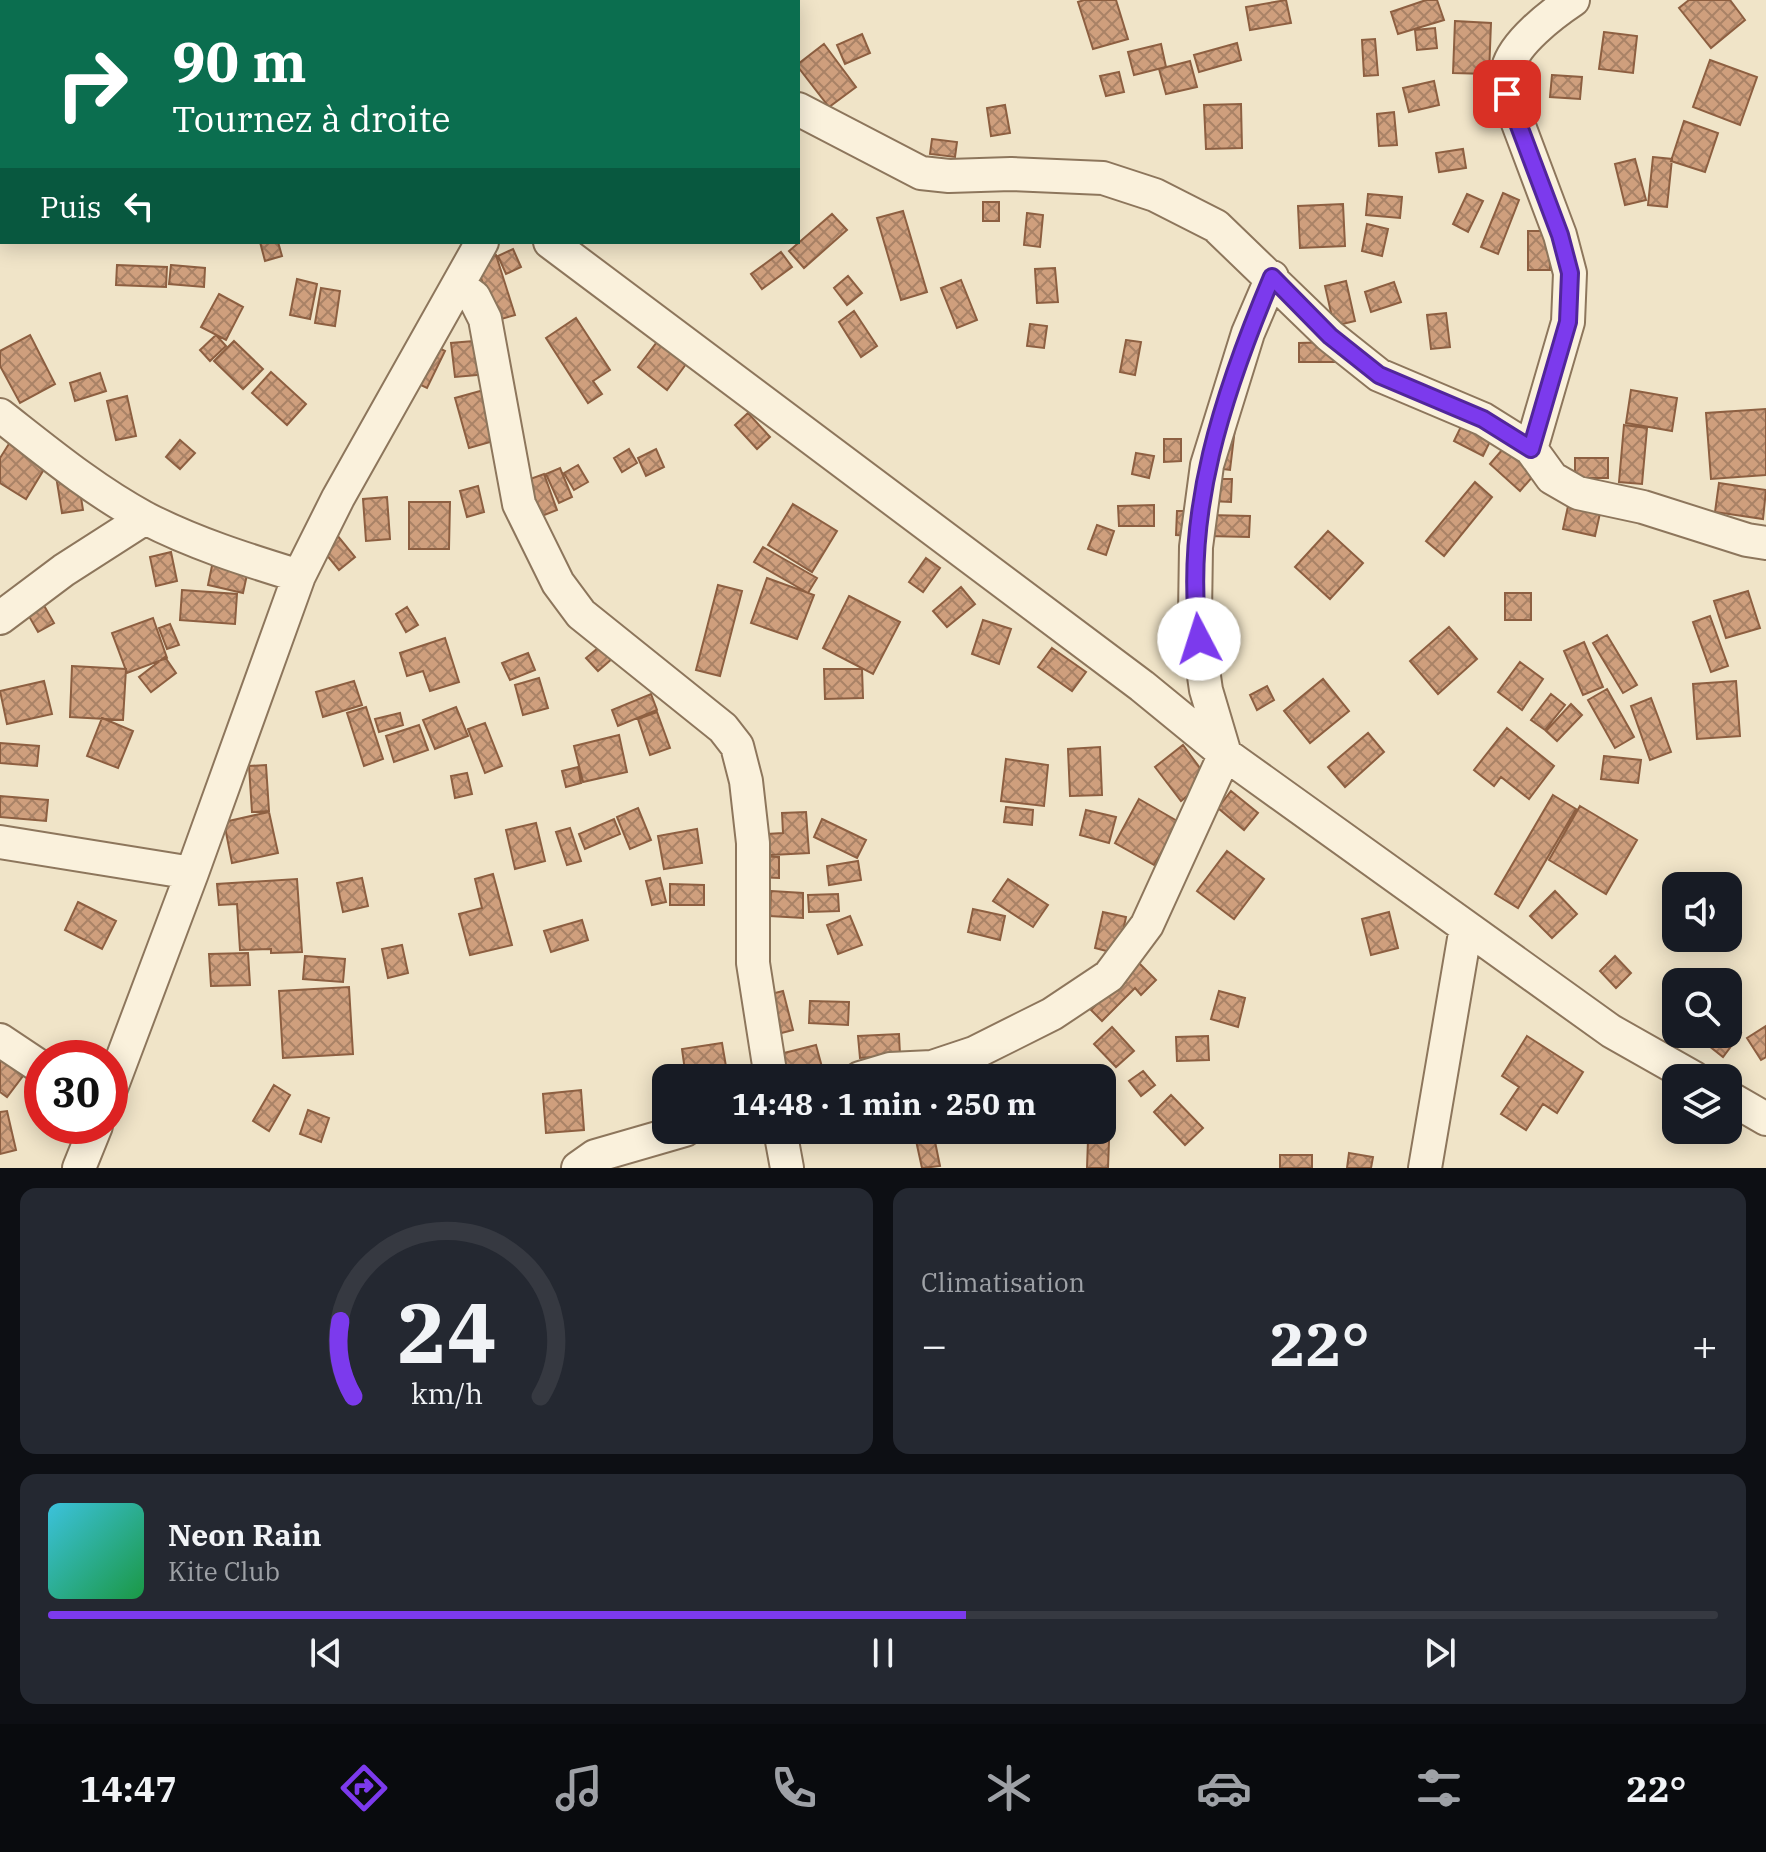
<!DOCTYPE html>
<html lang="fr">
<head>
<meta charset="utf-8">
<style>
	:root { --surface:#171b24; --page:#242831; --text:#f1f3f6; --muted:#9ea1a6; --line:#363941; --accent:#7c3aed }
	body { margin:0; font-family:"IBM Plex Serif",serif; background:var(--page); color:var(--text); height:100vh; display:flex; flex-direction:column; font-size:30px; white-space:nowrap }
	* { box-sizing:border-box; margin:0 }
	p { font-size:26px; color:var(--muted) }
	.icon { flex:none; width:44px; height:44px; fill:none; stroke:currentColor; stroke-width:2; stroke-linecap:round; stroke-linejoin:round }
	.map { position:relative; height:1168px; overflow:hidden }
	.drawer { display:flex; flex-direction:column; gap:20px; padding:20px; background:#0d0f14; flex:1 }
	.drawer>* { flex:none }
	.top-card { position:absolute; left:0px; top:0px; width:800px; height:244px; box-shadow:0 4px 20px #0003; background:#0b6e4f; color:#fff; overflow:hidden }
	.tools { position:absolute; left:1662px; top:872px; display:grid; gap:16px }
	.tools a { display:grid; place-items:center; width:80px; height:80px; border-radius:16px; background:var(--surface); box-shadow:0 4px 20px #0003; font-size:40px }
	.speed { position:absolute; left:24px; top:1040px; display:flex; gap:16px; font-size:40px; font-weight:700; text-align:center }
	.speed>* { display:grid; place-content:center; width:104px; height:104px; border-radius:50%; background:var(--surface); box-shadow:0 4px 20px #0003; line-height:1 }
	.speed .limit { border:12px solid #d22; background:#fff; color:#111 }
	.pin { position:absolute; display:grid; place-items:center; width:68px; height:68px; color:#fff; margin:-34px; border-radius:16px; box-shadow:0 4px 12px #0006 }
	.me { position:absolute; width:88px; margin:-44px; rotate:355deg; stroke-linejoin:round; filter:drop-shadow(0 0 6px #0008) }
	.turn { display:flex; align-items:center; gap:28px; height:168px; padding:0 40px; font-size:36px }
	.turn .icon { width:104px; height:104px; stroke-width:2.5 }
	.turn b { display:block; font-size:56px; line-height:68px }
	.then { display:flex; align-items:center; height:76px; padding:0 40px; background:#0003; gap:16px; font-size:30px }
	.big { font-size:60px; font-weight:800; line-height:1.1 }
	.drawer .widget { flex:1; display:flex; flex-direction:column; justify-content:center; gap:12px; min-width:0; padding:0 28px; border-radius:16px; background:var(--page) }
	.drawer .dial { align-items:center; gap:0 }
	.dial svg { height:208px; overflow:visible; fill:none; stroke:var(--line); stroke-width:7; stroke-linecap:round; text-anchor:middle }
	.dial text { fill:var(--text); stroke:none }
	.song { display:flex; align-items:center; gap:24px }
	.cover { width:96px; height:96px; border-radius:12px; background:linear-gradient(135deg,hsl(190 70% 55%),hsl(140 70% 35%)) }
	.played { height:8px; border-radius:4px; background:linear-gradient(90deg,var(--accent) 55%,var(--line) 55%) }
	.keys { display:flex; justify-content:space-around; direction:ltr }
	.heat { display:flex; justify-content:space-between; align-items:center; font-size:44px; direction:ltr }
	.drawer .tiles { flex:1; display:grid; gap:20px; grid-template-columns:1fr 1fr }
	.widget:last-child { grid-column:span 2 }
	.trip { position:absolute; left:652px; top:1064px; width:464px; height:80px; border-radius:16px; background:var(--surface); box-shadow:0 4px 20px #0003; font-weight:800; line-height:80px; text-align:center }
	.tabs { display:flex; height:128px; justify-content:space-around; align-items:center; background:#090b0e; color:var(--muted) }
	.tabs .icon { width:56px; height:56px }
	.tabs .on { color:var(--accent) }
	.tabs b { font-size:36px; color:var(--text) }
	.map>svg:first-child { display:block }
	.building { fill:url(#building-cross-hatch); stroke:#8d5f41; stroke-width:2 }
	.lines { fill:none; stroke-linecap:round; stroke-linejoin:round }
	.street-casing { stroke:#8d765c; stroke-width:36 }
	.street { stroke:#faf1dc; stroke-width:32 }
	.route-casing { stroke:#51269a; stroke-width:20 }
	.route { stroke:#7c3aed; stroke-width:14 }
</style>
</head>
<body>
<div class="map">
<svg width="1766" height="1168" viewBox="0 0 1766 1168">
	<defs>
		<pattern id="building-cross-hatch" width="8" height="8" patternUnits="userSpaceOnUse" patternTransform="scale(2)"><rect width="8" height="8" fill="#cf9f7d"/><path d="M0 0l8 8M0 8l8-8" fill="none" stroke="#a98266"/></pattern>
	</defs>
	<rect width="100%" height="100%" fill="#f0e4c8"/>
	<path class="building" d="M1084,0H1116L1128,39L1093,49L1078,2Z
		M1286,0L1291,23L1250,30L1246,7Z
		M1426,0H1437L1444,20L1398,34L1391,12Z
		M1689,0H1730L1745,20L1711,48L1679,8Z
		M1455,21L1491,23L1489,74L1453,73Z
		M1435,28L1437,48L1417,50L1415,30Z
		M1604,32L1637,36L1633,73L1599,69Z
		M862,34L870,53L845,64L837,45Z
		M1375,39L1378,75L1364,76L1362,40Z
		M1237,43L1241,60L1199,72L1194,55Z
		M824,44L856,87L829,107L798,67V64Z
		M1161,44L1166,67L1134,75L1128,52Z
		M1710,60L1757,77L1740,125L1693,107Z
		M1190,61L1197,87L1166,94L1159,69Z
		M1119,72L1124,92L1106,96L1100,76Z
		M1552,75L1582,77L1580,99L1550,97Z
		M1434,81L1439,105L1409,112L1403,88Z
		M1241,104L1242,148L1206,149L1204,105Z
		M1005,105L1010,133L991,136L987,108Z
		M1394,112L1397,145L1379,146L1377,114Z
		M1684,121L1718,133L1705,172L1671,161Z
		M932,139L957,142L955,157L930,154Z
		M1463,149L1466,168L1439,172L1436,153Z
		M1653,157L1672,159L1667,207L1648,205Z
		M1635,159L1646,200L1625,205L1615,164Z
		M1503,193L1519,200L1498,254L1481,247Z
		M1368,194L1402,197L1400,218L1366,215Z
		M1467,194L1483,201L1468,232L1453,224Z
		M983,202H999V221H983Z
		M1343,204L1345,246L1300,248L1298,206Z
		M903,211L927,292L901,300L877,218Z
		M1027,213L1043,215L1040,247L1024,245Z
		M832,214L847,230L804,268L789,251Z
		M1367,224L1388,229L1382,256L1362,251Z
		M1528,231H1549L1550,270H1528Z
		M260,242H278L282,256L265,261Z
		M513,249L521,267L506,274L498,256Z
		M781,252L792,267L762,289L751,274Z
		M496,255L515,315L494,321L476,261Z
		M117,265L167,267L166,287L116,285Z
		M171,265L205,268L204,287L169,284Z
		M1055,268L1058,302L1037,303L1035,269Z
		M848,276L862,293L847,305L834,288Z
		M297,279L317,284L310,319L290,315Z
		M961,280L977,320L957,328L941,288Z
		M1346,281L1355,321L1334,326L1325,286Z
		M1394,282L1401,302L1371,312L1365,292Z
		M321,288L340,291L335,326L315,323Z
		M219,294L243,307L226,340L201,327Z
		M854,311L877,346L861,357L839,322Z
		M1446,313L1450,347L1431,349L1427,315Z
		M576,318L610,370L593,381L602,394L588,403L546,338Z
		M1030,324L1047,326L1044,348L1027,346Z
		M30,335L55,384L20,403L0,366V351Z
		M216,335L226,346L210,361L200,350Z
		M660,338L689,360L667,390L638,367Z
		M421,339L445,351L427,388L404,377Z
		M485,340L488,374L455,377L451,343Z
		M1126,340L1141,342L1135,375L1120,372Z
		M234,341L263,369L243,389L214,361Z
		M1334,342V362H1299V343Z
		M271,372L306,404L287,425L252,393Z
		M100,373L106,391L75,401L70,383Z
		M491,388L504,438L469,448L455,398Z
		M1631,390L1677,398L1672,431L1626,423Z
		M127,396L136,436L116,440L107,401Z
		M1766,409V475L1711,479L1706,413Z
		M1468,412L1497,427L1483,456L1454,441Z
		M748,413L770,437L757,449L735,425Z
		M1236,420L1230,470L1214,468Z
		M1624,425L1647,428L1642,484L1619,482Z
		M12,439L49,461L26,499L0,483V458Z
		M1164,439H1181V461L1164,462Z
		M180,440L195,453L180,469L166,457Z
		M1509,442L1540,468L1520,491L1490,464Z
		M629,449L637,463L622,472L614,458Z
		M656,449L664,467L646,476L638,458Z
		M1136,453L1154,456L1149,478L1132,474Z
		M1575,458H1608V478H1575Z
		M578,465L588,482L574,490L564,473Z
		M560,468L572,497L559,503L546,474Z
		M77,472L83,510L62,513L56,476Z
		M544,474L557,510L532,520L519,483Z
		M1212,479H1232L1231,502L1211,501Z
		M1475,482L1492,497L1444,556L1426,541Z
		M1719,483L1766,490L1763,519L1715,512Z
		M478,486L484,512L467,517L460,491Z
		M387,497L390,539L366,541L363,499Z
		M1570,497L1602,504L1595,536L1563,529Z
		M409,502H450L449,549H409Z
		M793,504L837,531L812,572L768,545Z
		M1154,505V526H1119L1118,506Z
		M1177,511H1194L1193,536L1176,535Z
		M1209,515L1250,516L1249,537L1208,536Z
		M1097,525L1114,531L1106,555L1088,549Z
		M332,529L355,557L339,570L316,542Z
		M1328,531L1363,563L1330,599L1295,567Z
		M763,547L817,578L808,593L754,562Z
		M171,552L177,581L156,586L150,557Z
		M926,558L940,568L923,592L909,582Z
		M213,561L248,570L243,593L208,585Z
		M767,578L814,595L797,639L751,623Z
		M718,585L742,591L720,676L696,670Z
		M961,587L975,604L947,627L933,611Z
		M182,590L237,594L235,624L180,620Z
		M1748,591L1760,628L1726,638L1714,601Z
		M1505,593H1531V620H1505Z
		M38,595L54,623L38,632L22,604Z
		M849,596L900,622L873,674L823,648Z
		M407,607L418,625L406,632L396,614Z
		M1710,616L1728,666L1711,672L1693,622Z
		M153,618L167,658L127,673L112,633Z
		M983,620L1011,629L999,664L972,654Z
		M170,624L179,645L167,649L159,628Z
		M1449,627L1477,659L1438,694L1410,661Z
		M1607,635L1637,685L1623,693L1593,643Z
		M445,638L459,682L430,691L423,671L407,676L400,653Z
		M610,638L621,651L598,671L586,658Z
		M1584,642L1603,687L1583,695L1564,651Z
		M1052,648L1086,672L1072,691L1038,667Z
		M528,653L535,670L510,680L502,663Z
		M165,657L176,673L151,692L139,677Z
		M1520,662L1543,679L1522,710L1498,692Z
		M72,666L126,669L123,720L70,717Z
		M824,669H862L863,698L825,699Z
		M539,678L548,708L523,715L515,685Z
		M1323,679L1349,711L1310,743L1284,711Z
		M44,681L52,714L7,724L0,691Z
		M354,681L362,705L323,717L316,692Z
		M1736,681L1740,736L1697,739L1693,684Z
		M1267,686L1274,700L1257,710L1250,695Z
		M1607,689L1634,737L1615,748L1588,700Z
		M651,694L657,710L618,726L612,710Z
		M1551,694L1565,705L1545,730L1531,720Z
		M1651,698L1671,752L1650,760L1631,706Z
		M1571,704L1582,715L1557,741L1546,731Z
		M366,707L383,759L364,766L347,713Z
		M456,707L468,736L435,749L423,720Z
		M657,712L670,748L650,755L638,719Z
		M400,713L403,725L379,732L375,719Z
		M102,718L133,731L118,768L87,756Z
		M485,723L502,766L485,773L468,729Z
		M419,725L428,750L394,762L386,736Z
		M1507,728L1554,766L1529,799L1501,777L1494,786L1474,770Z
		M1368,733L1384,752L1345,787L1328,767Z
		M619,735L627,772L583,782L574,746Z
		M0,743L39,746L37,766L0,763Z
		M1183,745L1208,779L1181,801L1155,767Z
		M1100,747L1102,795L1070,796L1068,749Z
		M1604,756L1641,760L1638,783L1601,779Z
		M1006,759L1048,765L1044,806L1001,801Z
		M266,765L269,811L252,812L249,766Z
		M578,767L581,783L566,787L562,771Z
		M467,773L472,794L455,798L451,776Z
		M1231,791L1258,813L1244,830L1218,808Z
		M1553,795L1576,809L1518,908L1495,894Z
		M0,796L48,800L46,821L0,817Z
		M1139,799L1179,822L1154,865L1115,843Z
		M1580,806L1637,840L1606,894L1549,860Z
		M1006,807L1033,810L1032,825L1004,822Z
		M638,808L651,840L630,849L617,817Z
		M1086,810L1116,817L1109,843L1080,835Z
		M269,812L278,853L232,863L224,822Z
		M806,812L809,853L753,856L752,835L783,833L782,813Z
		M614,819L620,834L585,849L579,834Z
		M822,819L866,840L857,858L814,837Z
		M536,823L545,861L515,869L506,830Z
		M570,828L581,861L567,865L556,832Z
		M697,829L702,863L664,869L658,836Z
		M1227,851L1264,879L1234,919L1197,891Z
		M756,856L779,857V878L755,877Z
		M858,861L861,880L829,885L827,866Z
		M493,874L512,945L470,955L459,914L482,908L475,879Z
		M362,878L368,906L343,912L337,883Z
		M660,878L666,902L652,905L646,881Z
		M297,879L302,952L271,953V949L240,950L237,904L219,905L217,884Z
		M1008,879L1048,905L1033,927L993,901Z
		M670,884L704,885V905H670Z
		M771,891L803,893V918L770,916Z
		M1555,891L1577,914L1552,938L1530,916Z
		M838,894L839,911L809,912L808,895Z
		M78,902L116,921L102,949L65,930Z
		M973,909L1005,916L1000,940L968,932Z
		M1103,912L1126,917L1118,954L1095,948Z
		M1389,912L1398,948L1371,955L1362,919Z
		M850,916L862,945L838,954L827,925Z
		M582,920L588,940L551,952L544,931Z
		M402,945L408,973L388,978L382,949Z
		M248,953L250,985L211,986L209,954Z
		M305,956L345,959L343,982L303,979Z
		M1615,956L1631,973L1616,988L1600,971Z
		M1138,962L1156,980L1141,995L1135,988L1102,1021L1091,1010Z
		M349,987L353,1054L283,1058L279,991Z
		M783,991L793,1030L766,1037L755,998Z
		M1219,991L1245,998L1238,1027L1211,1019Z
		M810,1001L849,1002L848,1025L809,1023Z
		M1728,1023L1741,1033L1723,1057L1694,1034H1728Z
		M1766,1026V1057L1761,1060L1747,1038Z
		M1112,1027L1134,1051L1116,1067L1094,1044Z
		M899,1034L900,1055L860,1058L858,1036Z
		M1208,1036L1209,1060L1177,1061L1176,1037Z
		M1527,1036L1583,1072L1557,1113L1543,1104L1526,1130L1501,1114L1519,1087L1502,1076Z
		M722,1043L728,1078H686L682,1049Z
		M816,1045L822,1067L781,1078L772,1056Z
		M0,1058L29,1068L7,1097L0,1092Z
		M1143,1071L1155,1085L1141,1096L1129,1081Z
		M274,1085L290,1095L269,1131L253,1121Z
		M581,1090L584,1130L546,1133L543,1094Z
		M1171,1095L1203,1128L1185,1145L1154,1112Z
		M308,1110L329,1118L321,1142L300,1134Z
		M7,1111L16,1150L0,1154V1112Z
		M933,1132L940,1166L922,1168L915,1136Z
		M1088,1140L1109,1141L1108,1168H1087Z
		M1349,1153L1373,1157L1371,1168H1347Z
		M1280,1155H1312V1168H1280Z"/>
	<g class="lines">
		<g class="street-casing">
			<path id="street" d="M100,0L105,2
				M647,0L650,2
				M605,2L606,0
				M798,109L921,173L949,176L1011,174L1103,178L1155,195L1216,226L1330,336L1379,375L1483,419L1531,449L1552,478L1578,493L1643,507L1747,540L1766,543
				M550,242L1142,686L1225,754L1611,1031L1694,1078
				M458,285L474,297L485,319L519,504L558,583L581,614L723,728L737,746L746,781L753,843V963L771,1078
				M0,415C46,451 93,490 145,518C193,543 247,560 299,576
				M1531,449L1568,322L1570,273L1560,235L1507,94C1507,85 1506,76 1508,68C1514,43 1552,14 1573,0
				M0,618L64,570L145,518
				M0,842L192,873
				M0,1040L42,1068
				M860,1078L890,1069L932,1067L974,1053L1052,1014L1109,976L1147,925L1225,754L1206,690L1195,614L1196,547L1207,465L1248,333L1272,277
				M110,1091L192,873L299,576L338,498L482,242
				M1728,1097L1766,1119
				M780,1130L787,1168
				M79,1168L96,1126
				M578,1168L595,1156L685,1130
				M1425,1168L1466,927"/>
		</g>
		<use href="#street" class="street"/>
	</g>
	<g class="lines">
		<g class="route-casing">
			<path id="route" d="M1199,639C1182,514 1224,391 1272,277L1330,336L1379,375L1483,419L1531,449L1568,322L1570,273L1560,235L1507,94"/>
		</g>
		<use href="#route" class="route"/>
	</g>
</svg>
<div class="tools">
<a><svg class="icon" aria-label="sound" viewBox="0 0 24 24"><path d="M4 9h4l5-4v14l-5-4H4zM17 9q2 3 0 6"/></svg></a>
<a><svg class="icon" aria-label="search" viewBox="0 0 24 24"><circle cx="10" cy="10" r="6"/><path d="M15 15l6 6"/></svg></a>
<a><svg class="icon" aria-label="layers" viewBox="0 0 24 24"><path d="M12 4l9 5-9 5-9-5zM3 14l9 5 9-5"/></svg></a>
</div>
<div class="speed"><div class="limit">30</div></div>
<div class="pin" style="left:1507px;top:94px;background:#d93025"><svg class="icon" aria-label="arrive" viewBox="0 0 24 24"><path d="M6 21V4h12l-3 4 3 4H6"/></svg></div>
<svg class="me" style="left:1199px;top:639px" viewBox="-20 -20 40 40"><circle r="19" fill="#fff"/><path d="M0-13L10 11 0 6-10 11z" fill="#7c3aed"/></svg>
<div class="trip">14:48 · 1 min · 250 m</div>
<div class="top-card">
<div class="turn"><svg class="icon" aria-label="right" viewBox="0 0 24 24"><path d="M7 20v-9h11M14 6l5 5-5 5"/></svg><div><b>90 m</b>Tournez à droite</div></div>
<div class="then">Puis<svg class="icon" aria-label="left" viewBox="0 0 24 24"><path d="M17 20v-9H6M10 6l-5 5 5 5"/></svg></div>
</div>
</div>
<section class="drawer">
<div class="tiles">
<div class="widget dial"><svg viewBox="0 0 100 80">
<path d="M14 69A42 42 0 1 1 86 69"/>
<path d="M14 69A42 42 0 0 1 9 40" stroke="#7c3aed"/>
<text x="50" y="56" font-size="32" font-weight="700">24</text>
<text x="50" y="72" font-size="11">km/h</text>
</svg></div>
<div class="widget"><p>Climatisation</p>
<div class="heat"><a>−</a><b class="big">22°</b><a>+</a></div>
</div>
<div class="widget">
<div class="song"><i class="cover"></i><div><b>Neon Rain</b><p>Kite Club</p></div></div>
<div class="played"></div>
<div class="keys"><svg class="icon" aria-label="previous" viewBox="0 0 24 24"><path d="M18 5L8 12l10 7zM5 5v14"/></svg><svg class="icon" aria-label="pause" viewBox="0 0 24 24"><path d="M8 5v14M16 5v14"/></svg><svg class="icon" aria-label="next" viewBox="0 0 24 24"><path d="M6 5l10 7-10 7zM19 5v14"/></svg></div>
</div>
</div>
</section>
<nav class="tabs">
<b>14:47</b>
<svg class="icon on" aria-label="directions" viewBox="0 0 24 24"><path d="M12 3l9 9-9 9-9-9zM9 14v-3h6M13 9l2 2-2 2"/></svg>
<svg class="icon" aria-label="music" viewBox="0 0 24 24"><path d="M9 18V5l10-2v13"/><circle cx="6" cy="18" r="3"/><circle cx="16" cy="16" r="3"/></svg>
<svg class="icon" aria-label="phone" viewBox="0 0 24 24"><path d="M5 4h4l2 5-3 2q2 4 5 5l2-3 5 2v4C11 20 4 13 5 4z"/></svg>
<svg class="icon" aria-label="climate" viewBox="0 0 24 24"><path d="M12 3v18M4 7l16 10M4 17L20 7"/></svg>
<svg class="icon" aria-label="car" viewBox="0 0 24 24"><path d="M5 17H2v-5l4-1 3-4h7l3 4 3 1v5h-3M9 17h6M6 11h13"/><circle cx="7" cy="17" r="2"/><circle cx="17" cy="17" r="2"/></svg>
<svg class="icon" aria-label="filters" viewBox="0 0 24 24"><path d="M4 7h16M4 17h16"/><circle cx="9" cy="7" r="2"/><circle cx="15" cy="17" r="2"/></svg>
<b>22°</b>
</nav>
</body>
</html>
